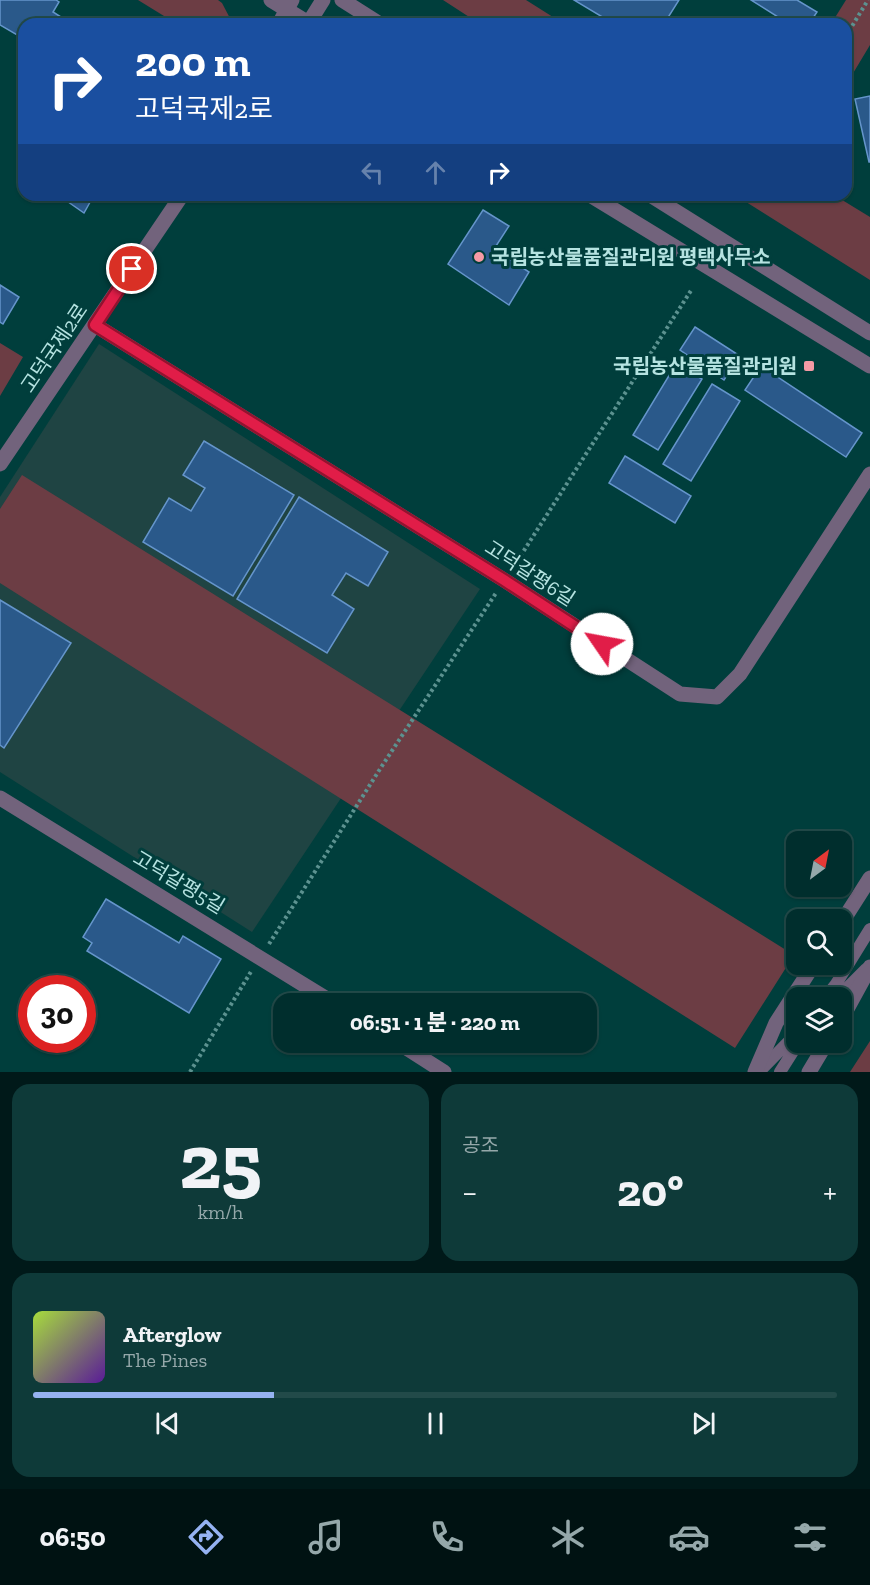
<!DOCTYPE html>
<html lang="ko">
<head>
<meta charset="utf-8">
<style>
	:root { --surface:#002e2d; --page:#0e3a39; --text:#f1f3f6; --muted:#95a8aa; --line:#224a49; --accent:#95b2f1 }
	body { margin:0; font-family:"Zilla Slab","Noto Sans KR",serif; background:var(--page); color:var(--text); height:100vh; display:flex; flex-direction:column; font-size:22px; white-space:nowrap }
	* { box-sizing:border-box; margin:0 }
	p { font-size:20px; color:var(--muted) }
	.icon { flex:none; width:33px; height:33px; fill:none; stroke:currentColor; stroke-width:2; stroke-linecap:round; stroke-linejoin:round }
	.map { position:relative; height:1072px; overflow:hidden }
	.drawer { display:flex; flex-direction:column; gap:12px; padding:12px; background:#001919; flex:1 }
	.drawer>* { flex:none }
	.top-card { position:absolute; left:18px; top:18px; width:834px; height:183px; border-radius:18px; box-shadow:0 2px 4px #0004,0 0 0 2px var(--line); background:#1a4fa0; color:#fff; overflow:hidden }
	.needle { width:39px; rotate:32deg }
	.buttons { position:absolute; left:786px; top:831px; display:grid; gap:12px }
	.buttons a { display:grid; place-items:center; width:66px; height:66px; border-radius:12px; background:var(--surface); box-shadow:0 2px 4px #0004,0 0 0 2px var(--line); font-size:30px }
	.speed { position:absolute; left:18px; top:975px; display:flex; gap:12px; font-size:30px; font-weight:700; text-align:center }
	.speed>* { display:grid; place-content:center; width:78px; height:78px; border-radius:50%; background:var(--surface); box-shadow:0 2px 4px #0004,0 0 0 2px var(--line); line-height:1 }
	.speed .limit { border:9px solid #d22; background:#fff; color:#111 }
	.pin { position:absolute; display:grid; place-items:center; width:51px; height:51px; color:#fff; margin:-26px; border:3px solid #fff; border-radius:50%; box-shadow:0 2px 6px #0007 }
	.me { position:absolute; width:66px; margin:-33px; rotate:303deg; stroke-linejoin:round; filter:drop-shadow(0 0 4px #0008) }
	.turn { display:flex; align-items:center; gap:21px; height:126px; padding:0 18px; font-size:27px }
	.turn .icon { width:78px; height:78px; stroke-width:2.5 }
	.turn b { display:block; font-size:42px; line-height:51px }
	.lanes { display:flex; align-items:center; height:57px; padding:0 18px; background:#0003; justify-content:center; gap:30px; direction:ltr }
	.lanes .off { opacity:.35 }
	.big { font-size:45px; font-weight:800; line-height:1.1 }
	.drawer .card { flex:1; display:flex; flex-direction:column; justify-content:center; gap:9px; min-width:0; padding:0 21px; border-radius:18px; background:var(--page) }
	.drawer .dial { align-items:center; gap:0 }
	.dial b { font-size:78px; line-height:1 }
	.song { display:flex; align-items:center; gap:18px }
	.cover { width:72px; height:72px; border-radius:9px; background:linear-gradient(135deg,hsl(80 70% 55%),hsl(270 70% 35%)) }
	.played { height:6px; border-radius:3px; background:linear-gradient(90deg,var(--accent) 30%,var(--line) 30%) }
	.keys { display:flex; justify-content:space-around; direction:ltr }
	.heat { display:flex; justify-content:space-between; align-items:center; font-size:33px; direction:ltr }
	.drawer .tiles { flex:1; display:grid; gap:12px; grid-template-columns:1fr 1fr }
	.card:last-child { grid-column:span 2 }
	.trip { position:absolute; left:273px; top:993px; width:324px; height:60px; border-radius:18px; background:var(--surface); box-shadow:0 2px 4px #0004,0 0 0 2px var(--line); font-weight:800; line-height:60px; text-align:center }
	.dock { display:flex; height:96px; justify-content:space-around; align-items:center; background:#001212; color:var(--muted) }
	.dock .icon { width:42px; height:42px }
	.dock .active { color:var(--accent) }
	.dock b { font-size:27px; color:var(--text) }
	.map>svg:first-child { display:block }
	.built { fill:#1f4443 }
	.green { fill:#6c3d44 }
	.building { fill:#2a598a; stroke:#6595cb; stroke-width:1.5 }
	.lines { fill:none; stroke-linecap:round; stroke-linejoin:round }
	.path { stroke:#5c9290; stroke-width:4; stroke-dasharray:3 3; stroke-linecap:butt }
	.service { stroke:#72637c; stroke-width:12 }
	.minor { stroke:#72637c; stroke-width:15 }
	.tertiary { stroke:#72637c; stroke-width:15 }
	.route-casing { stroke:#92132f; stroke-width:15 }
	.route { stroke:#e11d48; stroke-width:10 }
	.poi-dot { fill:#f49aa5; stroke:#003e3c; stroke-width:2 }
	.labels { text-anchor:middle; stroke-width:6; stroke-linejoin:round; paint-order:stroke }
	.poi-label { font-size:20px; font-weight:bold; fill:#b5e3e1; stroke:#003e3c; text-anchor:start }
	.street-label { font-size:20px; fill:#b5e3e1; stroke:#003e3c }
</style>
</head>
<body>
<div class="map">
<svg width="870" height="1072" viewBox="0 0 870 1072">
	<rect width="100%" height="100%" fill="#003e3c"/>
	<path class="built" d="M99,344L480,589L252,932L0,772V497Z"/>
	<path class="green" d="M138,0H218L222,3L233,24H177Z
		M443,0H526L564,24H480Z
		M846,0H870V45L846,85V24H831Z
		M735,195H834L870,217V280Z
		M0,343L23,357L0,396Z
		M22,475L794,955L735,1048L0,583V509Z
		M870,1041V1072H850Z"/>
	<path class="building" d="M0,0H56L59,2L53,12L72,24H24V39L0,25Z
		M574,0H679L667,19L675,24H614Z
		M751,0H797L817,12L809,24H789Z
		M870,96V162H869L855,99Z
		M66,195H94L84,213L64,199Z
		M483,210L509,226L494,249L529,272L509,305L448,264Z
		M0,285L19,297L3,324L0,322Z
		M695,327L740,356L724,380L680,350Z
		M676,364L702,379L658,450L633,435Z
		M761,366L862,433L846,457L745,390Z
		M712,384L740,401L691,481L663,464Z
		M204,441L294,495L233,596L143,542L169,498L191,511L205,488L183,475Z
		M625,456L691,496L675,523L609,483Z
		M299,497L388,552L368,586L346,573L332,595L354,609L327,653L237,599Z
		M0,600L71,643L4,748L0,745Z
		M106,899L179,943L183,936L221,959L189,1013L87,951L92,943L83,937Z"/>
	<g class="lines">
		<path class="path" d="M846,36L868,0
			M745,201L749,195
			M514,566L692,289
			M269,944L380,769L496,593
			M190,1072L252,970"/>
		<path class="service" d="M825,998L836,984L870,929
			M837,998L866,969
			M759,1072L796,1034
			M780,1072L799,1042"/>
		<path class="minor" d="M95,325L504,580L680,694L717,697L740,674L870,474
			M0,798L335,1004
			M397,1042L444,1072"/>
		<path class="tertiary" d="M271,0L310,24
			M342,0L380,24
			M279,24L292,0
			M308,24L323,0
			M590,195L870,366
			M650,195L870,333
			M0,464L182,195
			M842,922L870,878
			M842,1018L870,967
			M755,1072L776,1023L814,964
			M809,1072L827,1042"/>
	</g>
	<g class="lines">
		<g class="route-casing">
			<path id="route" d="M132,269L95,325L504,580L602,644"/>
		</g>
		<use href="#route" class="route"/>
	</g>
	<g class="poi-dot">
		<circle cx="479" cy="257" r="6"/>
		<rect x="803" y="360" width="12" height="12" rx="3"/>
	</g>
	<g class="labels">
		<g class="poi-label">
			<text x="491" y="264">국립농산물품질관리원 평택사무소</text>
			<text x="797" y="373" text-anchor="end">국립농산물품질관리원</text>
		</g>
		<g class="street-label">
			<text transform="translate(54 348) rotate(-56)" y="7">고덕국제2로</text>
			<text transform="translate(530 573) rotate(33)" y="7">고덕갈평6길</text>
			<text transform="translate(179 882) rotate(31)" y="7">고덕갈평5길</text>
		</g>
	</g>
</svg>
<div class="buttons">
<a><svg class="needle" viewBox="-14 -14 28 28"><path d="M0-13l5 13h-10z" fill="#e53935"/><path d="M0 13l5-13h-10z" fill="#95a8aa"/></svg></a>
<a><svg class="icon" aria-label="search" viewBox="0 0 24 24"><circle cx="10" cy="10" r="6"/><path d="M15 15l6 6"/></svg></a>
<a><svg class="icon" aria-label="layers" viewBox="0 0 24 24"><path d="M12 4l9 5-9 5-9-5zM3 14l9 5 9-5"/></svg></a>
</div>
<div class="speed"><div class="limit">30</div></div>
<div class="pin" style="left:132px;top:269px;background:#d93025"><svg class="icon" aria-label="arrive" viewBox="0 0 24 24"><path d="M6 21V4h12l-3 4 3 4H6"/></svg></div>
<svg class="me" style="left:602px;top:644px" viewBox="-20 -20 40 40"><circle r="19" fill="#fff"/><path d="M0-13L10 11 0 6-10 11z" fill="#e11d48"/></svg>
<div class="trip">06:51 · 1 분 · 220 m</div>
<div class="top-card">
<div class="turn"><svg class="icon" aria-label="right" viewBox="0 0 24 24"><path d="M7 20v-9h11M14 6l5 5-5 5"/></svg><div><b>200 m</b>고덕국제2로</div></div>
<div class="lanes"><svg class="icon off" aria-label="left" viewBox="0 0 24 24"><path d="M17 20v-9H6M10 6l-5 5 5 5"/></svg><svg class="icon off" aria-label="ahead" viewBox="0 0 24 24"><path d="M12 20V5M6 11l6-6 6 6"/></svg><svg class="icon" aria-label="right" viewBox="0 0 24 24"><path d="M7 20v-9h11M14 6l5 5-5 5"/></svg></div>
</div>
</div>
<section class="drawer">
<div class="tiles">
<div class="card dial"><b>25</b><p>km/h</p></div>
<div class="card"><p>공조</p>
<div class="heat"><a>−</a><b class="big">20°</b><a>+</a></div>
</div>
<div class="card">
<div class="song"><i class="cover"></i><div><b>Afterglow</b><p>The Pines</p></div></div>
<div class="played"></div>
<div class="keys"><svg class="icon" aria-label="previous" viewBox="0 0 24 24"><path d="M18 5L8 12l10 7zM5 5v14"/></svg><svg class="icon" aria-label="pause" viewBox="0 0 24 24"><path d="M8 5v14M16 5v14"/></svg><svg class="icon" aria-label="next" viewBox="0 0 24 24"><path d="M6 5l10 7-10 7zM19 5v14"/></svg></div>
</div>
</div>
</section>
<nav class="dock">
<b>06:50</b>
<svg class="icon active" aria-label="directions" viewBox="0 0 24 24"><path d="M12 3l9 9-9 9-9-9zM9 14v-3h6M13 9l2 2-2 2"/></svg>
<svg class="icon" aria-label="music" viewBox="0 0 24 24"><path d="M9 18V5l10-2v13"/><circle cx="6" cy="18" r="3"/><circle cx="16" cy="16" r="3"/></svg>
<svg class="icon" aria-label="phone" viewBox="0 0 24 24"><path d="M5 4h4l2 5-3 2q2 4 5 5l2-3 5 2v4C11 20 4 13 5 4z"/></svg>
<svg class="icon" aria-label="climate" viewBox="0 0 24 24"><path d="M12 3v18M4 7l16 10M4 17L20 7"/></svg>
<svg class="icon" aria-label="car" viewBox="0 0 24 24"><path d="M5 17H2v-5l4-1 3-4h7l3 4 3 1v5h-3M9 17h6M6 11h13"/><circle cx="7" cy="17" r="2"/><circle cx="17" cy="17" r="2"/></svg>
<svg class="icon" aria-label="filters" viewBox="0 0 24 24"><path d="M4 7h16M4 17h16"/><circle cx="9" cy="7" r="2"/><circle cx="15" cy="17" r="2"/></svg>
</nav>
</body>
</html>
